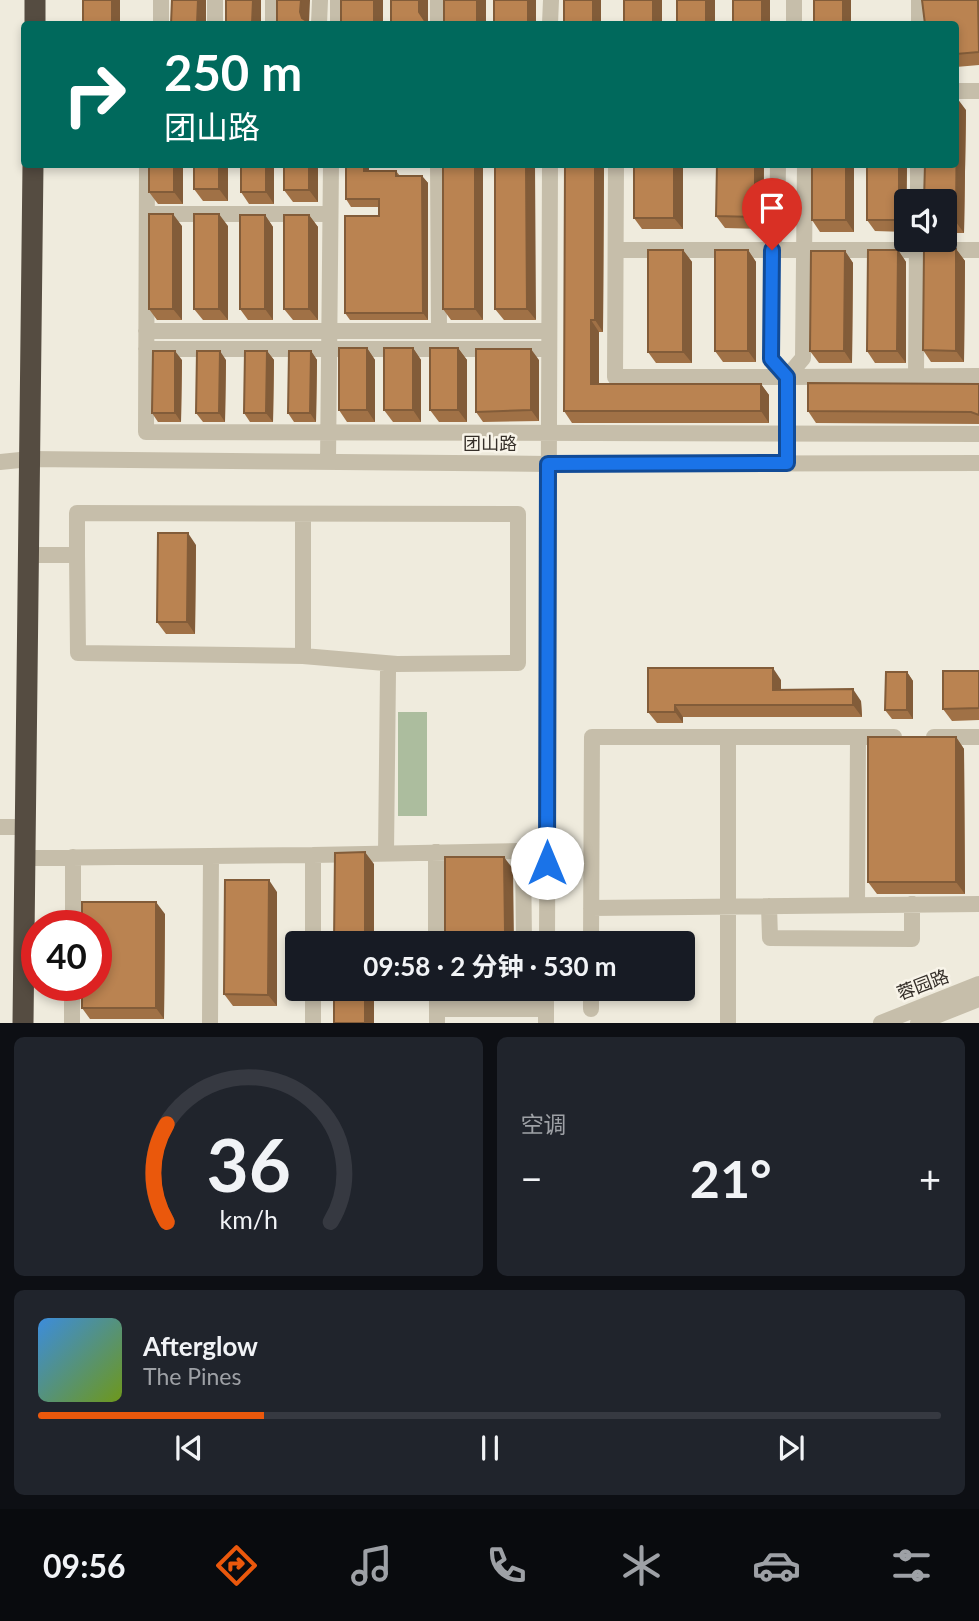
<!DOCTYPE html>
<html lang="zh">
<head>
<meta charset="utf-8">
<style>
	:root { --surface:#171b24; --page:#20242c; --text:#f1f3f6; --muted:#9ea1a6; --line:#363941; --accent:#ea580c }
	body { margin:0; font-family:Lato,"Noto Sans SC",sans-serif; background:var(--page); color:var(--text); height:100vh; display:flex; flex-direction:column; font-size:26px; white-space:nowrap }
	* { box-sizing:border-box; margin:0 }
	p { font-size:23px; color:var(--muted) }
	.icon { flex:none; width:38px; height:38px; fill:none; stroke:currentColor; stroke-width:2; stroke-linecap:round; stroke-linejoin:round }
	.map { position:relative; height:1023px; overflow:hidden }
	.details { display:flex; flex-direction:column; gap:14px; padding:14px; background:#0d0f14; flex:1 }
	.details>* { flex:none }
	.guide { position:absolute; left:21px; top:21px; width:938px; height:147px; border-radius:7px; box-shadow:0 4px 10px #0003; background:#00695c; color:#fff; overflow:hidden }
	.controls { position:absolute; left:894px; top:189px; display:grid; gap:14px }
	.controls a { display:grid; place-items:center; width:63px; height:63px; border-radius:7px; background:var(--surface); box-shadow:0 4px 10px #0003; font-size:35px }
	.speed { position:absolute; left:21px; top:910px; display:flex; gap:14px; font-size:35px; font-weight:700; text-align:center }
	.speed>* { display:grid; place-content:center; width:91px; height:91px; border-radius:50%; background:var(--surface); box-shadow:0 4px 10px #0003; line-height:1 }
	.speed .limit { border:10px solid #d22; background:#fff; color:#111 }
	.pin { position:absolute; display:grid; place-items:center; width:60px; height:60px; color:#fff; margin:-72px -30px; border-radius:50% 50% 50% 0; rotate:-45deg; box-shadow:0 0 7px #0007 }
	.pin .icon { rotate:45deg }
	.me { position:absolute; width:77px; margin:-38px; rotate:0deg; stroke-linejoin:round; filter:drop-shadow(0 0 5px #0008) }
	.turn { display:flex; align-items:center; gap:24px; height:147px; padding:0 28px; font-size:32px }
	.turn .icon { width:91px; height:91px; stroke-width:2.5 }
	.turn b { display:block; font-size:49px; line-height:60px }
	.big { font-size:52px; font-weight:700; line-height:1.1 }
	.details .card { flex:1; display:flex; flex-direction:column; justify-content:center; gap:10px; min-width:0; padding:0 24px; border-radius:10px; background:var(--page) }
	.details .dial { align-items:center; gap:0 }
	.dial svg { height:182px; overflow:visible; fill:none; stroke:var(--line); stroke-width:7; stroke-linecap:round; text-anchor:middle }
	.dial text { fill:var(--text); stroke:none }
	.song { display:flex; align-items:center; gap:21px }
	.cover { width:84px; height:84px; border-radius:10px; background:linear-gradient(135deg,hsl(210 70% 55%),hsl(80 70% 35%)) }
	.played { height:7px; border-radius:4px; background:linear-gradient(90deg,var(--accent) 25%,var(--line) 25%) }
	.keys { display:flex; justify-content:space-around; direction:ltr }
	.heat { display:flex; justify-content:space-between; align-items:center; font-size:38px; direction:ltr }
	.details .tiles { flex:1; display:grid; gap:14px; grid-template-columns:1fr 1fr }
	.card:last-child { grid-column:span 2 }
	.trip { position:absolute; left:285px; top:931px; width:410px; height:70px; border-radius:7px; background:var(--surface); box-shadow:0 4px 10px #0003; font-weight:700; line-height:70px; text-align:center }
	.dock { display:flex; height:112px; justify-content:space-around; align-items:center; background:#090b0e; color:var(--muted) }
	.dock .icon { width:49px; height:49px }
	.dock .on { color:var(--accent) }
	.dock b { font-size:32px; color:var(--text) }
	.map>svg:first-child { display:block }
	.green { fill:#acbd9e }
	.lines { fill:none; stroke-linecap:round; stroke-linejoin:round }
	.minor { stroke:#c6beaa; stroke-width:16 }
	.highway { stroke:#554c41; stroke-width:21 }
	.wall { fill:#a07146 }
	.shaded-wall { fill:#825c39 }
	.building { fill:#ba8351; stroke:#825c39; stroke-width:2 }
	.route-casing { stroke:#114b97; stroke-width:18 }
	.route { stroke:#1a73e8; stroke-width:12 }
	.labels { text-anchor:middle; stroke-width:5; stroke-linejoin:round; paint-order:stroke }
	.street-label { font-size:18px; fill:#352f29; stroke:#f8f4e9 }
</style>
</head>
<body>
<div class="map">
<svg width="979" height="1023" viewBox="0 0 979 1023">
	<rect width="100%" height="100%" fill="#efebdd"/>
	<path class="green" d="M398,712H427V816H398Z"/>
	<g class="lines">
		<path class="minor" d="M919,0V24
			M161,24V0
			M215,24V0
			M273,24V0
			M319,24L320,0
			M338,24V0
			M438,24V0
			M550,24L551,0
			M794,24V0
			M956,91H979
			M147,164L146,432L979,434
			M438,164L439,331
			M616,164L615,377H787V463
			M778,164L777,227L772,250L771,359L787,377
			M918,201V164
			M152,214H330
			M616,250H979
			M146,331H549
			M146,349H549
			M916,376L917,240
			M787,377L803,358L805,164
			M787,377L979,376
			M0,462L30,459L549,464L979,463
			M328,462L331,164
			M29,555H77V513L518,514V663L397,664L303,656V514
			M77,555L78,653L303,656
			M728,737V1023
			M934,737H979
			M0,827H26
			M436,852V943
			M386,853L388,672
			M313,855L523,851L524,943
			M25,858L313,855V943
			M857,905L858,737
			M769,906L770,938L912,939V904
			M591,908L979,904
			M73,926V857
			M547,943L550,164
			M591,943L592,737H894
			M437,989V1023
			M524,989V1009H546
			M437,1009H524
			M591,1009V989
			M72,1023V985
			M210,1023L211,856
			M313,1023V989
			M546,1023V989
			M881,1023L979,984
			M918,1023L979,999"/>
		<path class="highway" d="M35,24V0
			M23,1023L33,164"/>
	</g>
	<path class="wall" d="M979,0V65L956,67V24Z
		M966,110L964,233H945V201Z
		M183,164V204H158L149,192Z
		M228,164V201H203L194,189Z
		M274,164V204H249L241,192Z
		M318,164V202H293L284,190Z
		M369,164V171H396L400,176H422L428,183V320H350L345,313L379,216V207H351L346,199Z
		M399,164H428V166L400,167Z
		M443,164L483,320H451L443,309Z
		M495,164L536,320H504L495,309Z
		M565,164H604L603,332H599V384H761L769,395V423H572L564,411Z
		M683,164V229H642L634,218Z
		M764,164L763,229L725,228L716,216Z
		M812,164H854V232H820L812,220Z
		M907,164L906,232L875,231L867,220Z
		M265,215L273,227V320H248L240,309Z
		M309,215L318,227V320H293L284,309Z
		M182,226V320H157L149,309Z
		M228,226V320H203L194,309Z
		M956,249L965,261L964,362H931L923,350Z
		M683,250L692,262V363H656L648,352Z
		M748,250L756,262V362H723L715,351Z
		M898,250L906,262V363H875L867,351Z
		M845,251L853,263L852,363H819L810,351Z
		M367,348L375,360V422H347L339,410Z
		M413,348L421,360V422H393L384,410Z
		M458,348L467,360V422H439L430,410Z
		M267,351L274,360L273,422H250L244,413Z
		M311,351L317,360L316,422H294L288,413Z
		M182,360L181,422H158L152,413Z
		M226,360L225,422H203L196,413Z
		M539,360V421L483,422L476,412Z
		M979,384V424L816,423L808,411Z
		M196,545L195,634H166L157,622Z
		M979,671V720L952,721L943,709Z
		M907,672L913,681V719H892L885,710Z
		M781,680V690L861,701L862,717H683V723H657L648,712Z
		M956,737L964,749L965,894H877L868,882Z
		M277,892V1006H233L224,994Z
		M165,914L164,1019H90L82,1008Z"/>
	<path class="shaded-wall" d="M112,0H120V24H112Z
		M198,0H206V24H197Z
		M253,0H261V24H252Z
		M301,0H310L309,23V24H307L302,18L300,12Z
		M374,0H383V24H374Z
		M419,0H428V24H425L419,12Z
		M477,0H486V24H477Z
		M528,0H536V24H528Z
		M593,0H601V24H593Z
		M653,0H662V24H653Z
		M706,0H715V24H706Z
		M762,0H770V24H762Z
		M843,0H851V24H843Z
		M957,98L966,110L964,233L956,222Z
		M174,164H183V204L174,192Z
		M219,164H228V201L219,189Z
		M266,164H274V204L266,192Z
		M309,164H318V202L309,190Z
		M364,164H369V178L364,171Z
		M475,164H483V320L475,309Z
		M526,164H535L536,320L527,309Z
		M595,164H604L603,332L595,320Z
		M674,164H683V229L674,218Z
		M755,164H764L763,229L755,217Z
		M846,164H854V232L846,220Z
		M899,164H907L906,227L902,220L899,189Z
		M422,176L428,183V320L423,313Z
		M173,214L182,226V320L173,309Z
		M219,214L228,226V320L219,309Z
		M265,215L273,227V320L265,309Z
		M309,215L318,227V320L309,309Z
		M956,249L965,261L964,362L956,351Z
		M683,250L692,262V363L683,352Z
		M748,250L756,262V362L748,351Z
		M898,250L906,262V363L897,351Z
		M845,251L853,263L852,363L844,351Z
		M591,320L599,332V396L591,384Z
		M367,348L375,360V422L367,410Z
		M413,348L421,360V422L413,410Z
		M458,348L467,360V422L458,410Z
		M531,349L539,360V421L531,410Z
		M175,351L182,360L181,422L175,413Z
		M220,351L226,360L225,422L219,413Z
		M267,351L274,360L273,422L266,413Z
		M311,351L317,360L316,422L310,413Z
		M761,384L769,395V423L761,411Z
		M188,533L196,545L195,634L187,622Z
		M773,668L781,680V701L773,690Z
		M907,672L913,681V719L907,710Z
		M853,689L861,701L862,717L853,705Z
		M675,705L683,717V723L675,712Z
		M956,737L964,749L965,894L956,882Z
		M365,852L374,864V943H365Z
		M504,857L513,869L514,943H509L505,931Z
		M269,880L277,892V1006L268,995Z
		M156,902L165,914L164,1019L156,1008Z
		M365,989H374V1023H365Z"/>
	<path class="building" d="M83,0H112V24H83Z
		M172,0H198L197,24H171Z
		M226,0H253L252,24H226Z
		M277,0H301L300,12L302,18L308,22V24H277Z
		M341,0H374V24H341Z
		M391,0H419V12L425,21V24H391Z
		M444,0H477V24H444Z
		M494,0H528V24H494Z
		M564,0H593V24H564Z
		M624,0H653V24H624Z
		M677,0H706V24H677Z
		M733,0H762V24H733Z
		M814,0H843V24H814Z
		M922,0H978L979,52L956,54V24H925Z
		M956,98H957L956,222L945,221V201H924L925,164H956Z
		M149,164H174V192H149Z
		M194,164H219V189H194Z
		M241,164H266V192H241Z
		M284,164H309V190H284Z
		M346,164H364V171H396V176H422L423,313H345V216H379V199H346Z
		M443,164H475V309H443Z
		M495,164H526L527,309H495Z
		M565,164H595V320H591V384H761V411H564Z
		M634,164H674V218H634Z
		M717,164H755V217L716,216Z
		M812,164H846V220H812Z
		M867,164H899V189L902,196V220H867Z
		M149,214H173V309H149Z
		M194,214H219V309H194Z
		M240,215H265V309H240Z
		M284,215H309V309H284Z
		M924,249H956V351L923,350Z
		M648,250H683V352H648Z
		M715,250H748V351H715Z
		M868,250H898L897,351H867Z
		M811,251H845L844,351H810Z
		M339,348H367V410H339Z
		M384,348H413V410H384Z
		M430,348H458V410H430Z
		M476,349H531V410L476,412Z
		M153,351H175V413H152Z
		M197,351H220L219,413H196Z
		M245,351H267L266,413H244Z
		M289,351H311L310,413H288Z
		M808,383L979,384V415L971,412L808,411Z
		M158,533H188L187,622H157Z
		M648,668H773V690L853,689V705H675V712H648Z
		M943,671H979V708L943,709Z
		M886,672H907V710H885Z
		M868,737H956V882H868Z
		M365,852V943H334L335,853Z
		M445,857H504L505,931L509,939V943H445Z
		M225,880H269L268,995L224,994Z
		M82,902H156V1008H82V985H96V926H82Z
		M334,989H365V1023H334Z"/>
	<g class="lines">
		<g class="route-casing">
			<path id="route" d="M547,863L548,464L787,463V377L771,359L772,250"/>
		</g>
		<use href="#route" class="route"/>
	</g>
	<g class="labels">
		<g class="street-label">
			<text x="490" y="450">团山路</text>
			<text transform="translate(923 985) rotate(-21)" y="6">蓉园路</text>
		</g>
	</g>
</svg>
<div class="controls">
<a><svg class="icon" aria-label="sound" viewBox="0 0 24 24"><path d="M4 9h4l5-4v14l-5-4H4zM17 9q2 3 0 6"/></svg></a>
</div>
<div class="speed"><div class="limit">40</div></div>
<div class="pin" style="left:772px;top:250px;background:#d93025"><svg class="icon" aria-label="arrive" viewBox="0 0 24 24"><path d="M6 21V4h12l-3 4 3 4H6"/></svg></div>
<svg class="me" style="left:547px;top:863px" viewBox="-20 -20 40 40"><circle r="19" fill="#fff"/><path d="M0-13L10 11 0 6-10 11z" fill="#1a73e8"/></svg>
<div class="trip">09:58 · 2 分钟 · 530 m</div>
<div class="guide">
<div class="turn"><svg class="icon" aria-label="right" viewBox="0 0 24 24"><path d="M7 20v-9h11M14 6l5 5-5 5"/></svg><div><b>250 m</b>团山路</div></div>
</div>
</div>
<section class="details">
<div class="tiles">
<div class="card dial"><svg viewBox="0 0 100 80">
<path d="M14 69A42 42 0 1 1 86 69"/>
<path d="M14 69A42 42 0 0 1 14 26" stroke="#ea580c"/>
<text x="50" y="56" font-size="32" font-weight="700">36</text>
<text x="50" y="72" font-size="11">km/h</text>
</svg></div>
<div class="card"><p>空调</p>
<div class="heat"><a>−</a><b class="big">21°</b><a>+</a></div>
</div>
<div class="card">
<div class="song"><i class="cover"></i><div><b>Afterglow</b><p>The Pines</p></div></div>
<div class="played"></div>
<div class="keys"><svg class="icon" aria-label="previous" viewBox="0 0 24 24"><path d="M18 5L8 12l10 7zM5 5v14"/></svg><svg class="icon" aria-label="pause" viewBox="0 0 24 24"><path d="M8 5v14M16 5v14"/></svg><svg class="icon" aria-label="next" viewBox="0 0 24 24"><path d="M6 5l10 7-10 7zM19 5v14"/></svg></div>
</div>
</div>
</section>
<nav class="dock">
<b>09:56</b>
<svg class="icon on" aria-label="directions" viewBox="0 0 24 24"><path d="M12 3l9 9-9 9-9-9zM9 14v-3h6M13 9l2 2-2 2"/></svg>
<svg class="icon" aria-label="music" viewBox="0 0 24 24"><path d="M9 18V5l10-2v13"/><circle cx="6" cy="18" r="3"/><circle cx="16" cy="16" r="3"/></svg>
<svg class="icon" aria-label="phone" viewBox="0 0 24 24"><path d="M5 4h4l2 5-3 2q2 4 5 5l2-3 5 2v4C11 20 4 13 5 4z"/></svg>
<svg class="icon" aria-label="climate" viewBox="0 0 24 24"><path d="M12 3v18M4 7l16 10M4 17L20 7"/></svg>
<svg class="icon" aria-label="car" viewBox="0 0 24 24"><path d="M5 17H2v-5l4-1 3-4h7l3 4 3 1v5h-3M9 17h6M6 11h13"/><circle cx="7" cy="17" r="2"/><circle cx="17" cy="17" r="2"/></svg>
<svg class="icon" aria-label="filters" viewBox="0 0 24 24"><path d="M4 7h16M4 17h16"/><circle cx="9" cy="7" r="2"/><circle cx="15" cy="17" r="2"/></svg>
</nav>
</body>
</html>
